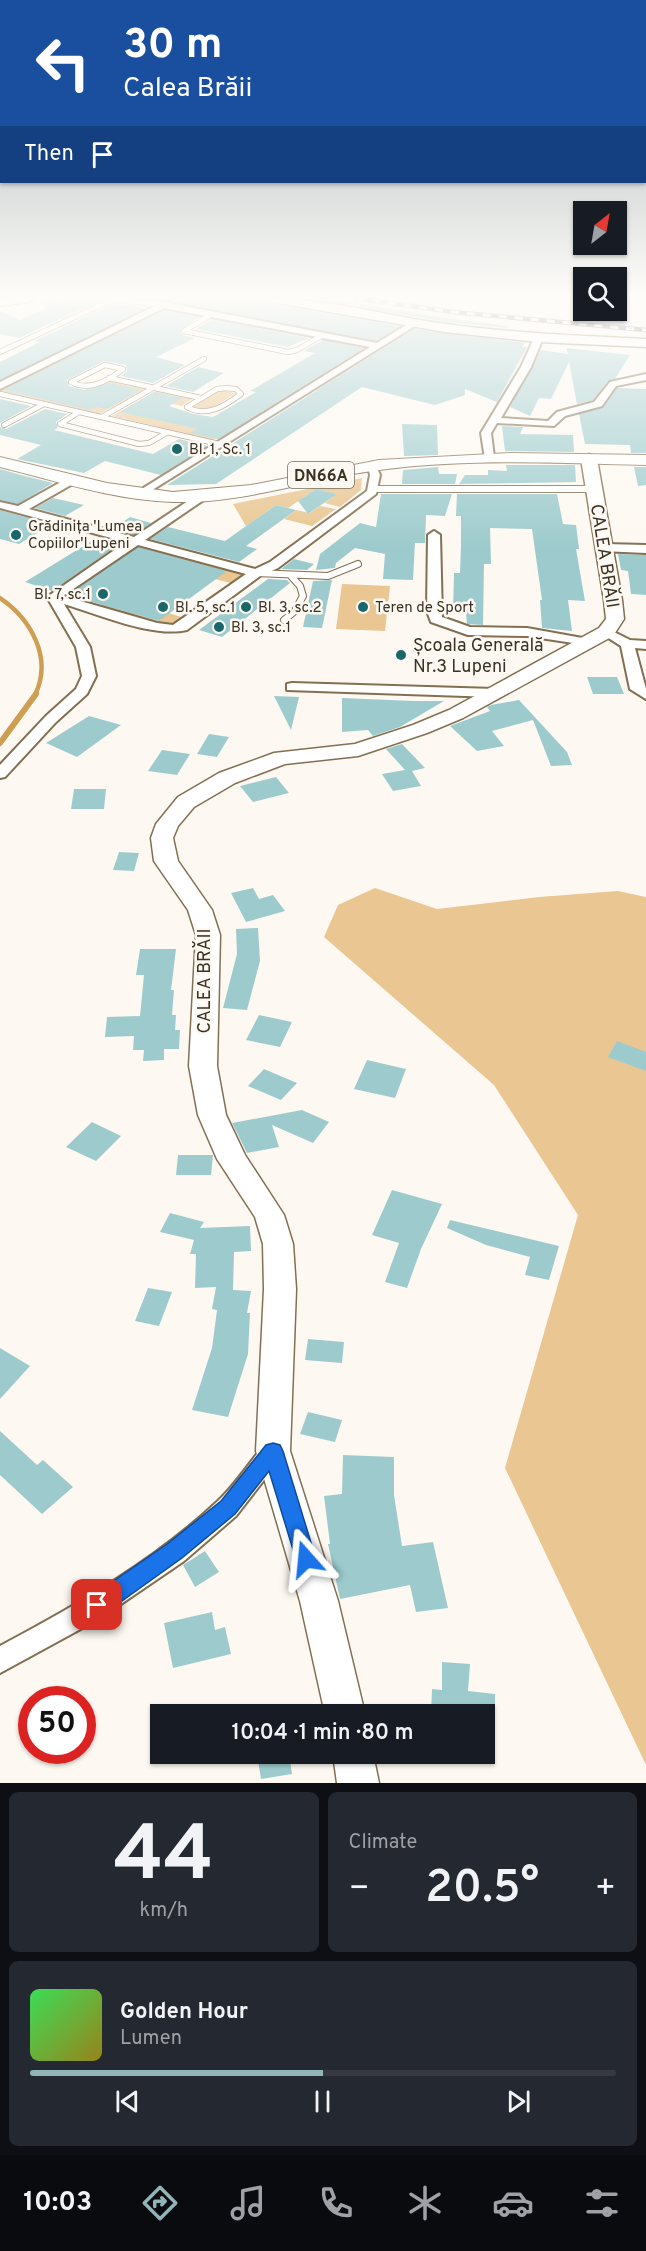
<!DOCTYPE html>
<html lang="en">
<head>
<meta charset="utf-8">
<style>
	:root { --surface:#171b24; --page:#242831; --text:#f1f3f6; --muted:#9ea1a6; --line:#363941; --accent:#90b4b7 }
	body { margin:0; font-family:Overpass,sans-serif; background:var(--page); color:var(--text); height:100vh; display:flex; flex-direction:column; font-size:22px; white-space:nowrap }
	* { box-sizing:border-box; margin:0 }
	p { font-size:20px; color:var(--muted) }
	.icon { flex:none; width:33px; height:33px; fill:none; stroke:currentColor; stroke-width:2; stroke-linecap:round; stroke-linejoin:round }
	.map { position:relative; height:1783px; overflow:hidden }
	.side { display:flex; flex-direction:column; gap:9px; padding:9px; background:#0d0f14; flex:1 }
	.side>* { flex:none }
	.top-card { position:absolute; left:0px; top:0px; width:646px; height:183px; box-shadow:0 2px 4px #0004; background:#1a4fa0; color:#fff; overflow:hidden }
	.needle { width:39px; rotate:31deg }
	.tools { position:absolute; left:573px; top:201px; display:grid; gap:12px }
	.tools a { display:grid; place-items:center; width:54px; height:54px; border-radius:0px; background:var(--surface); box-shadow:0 2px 4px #0004; font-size:30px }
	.speed { position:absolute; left:18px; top:1686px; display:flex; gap:12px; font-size:30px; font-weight:700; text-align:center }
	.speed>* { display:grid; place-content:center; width:78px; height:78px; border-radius:50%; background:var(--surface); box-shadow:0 2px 4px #0004; line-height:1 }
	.speed .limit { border:9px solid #d22; background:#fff; color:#111 }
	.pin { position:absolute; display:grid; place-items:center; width:51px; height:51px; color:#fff; margin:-26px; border-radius:12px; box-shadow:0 3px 9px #0006 }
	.me { position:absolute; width:66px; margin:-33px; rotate:342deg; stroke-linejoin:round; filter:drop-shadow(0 0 4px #0008) }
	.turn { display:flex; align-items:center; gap:21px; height:126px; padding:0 24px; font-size:27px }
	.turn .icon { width:78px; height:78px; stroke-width:2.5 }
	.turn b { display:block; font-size:42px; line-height:51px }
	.then { display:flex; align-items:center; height:57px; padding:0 24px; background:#0003; gap:12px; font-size:22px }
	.big { font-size:45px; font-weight:600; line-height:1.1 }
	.side .card { flex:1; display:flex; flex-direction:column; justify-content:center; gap:9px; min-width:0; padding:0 21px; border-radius:9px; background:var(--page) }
	.side .dial { align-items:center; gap:0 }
	.dial b { font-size:78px; line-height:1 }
	.song { display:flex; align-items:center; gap:18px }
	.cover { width:72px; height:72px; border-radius:9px; background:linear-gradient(135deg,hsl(130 70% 55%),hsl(50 70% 35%)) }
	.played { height:6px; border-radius:3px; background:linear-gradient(90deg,var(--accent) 50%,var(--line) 50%) }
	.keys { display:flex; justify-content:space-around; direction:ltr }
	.heat { display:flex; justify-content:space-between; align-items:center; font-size:33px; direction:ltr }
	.side .tiles { flex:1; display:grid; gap:9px; grid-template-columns:1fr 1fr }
	.card:last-child { grid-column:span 2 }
	.trip { position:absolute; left:150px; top:1704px; width:345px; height:60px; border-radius:0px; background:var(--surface); box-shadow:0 2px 4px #0004; font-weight:600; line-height:60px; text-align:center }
	.menu { display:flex; height:96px; justify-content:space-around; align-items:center; background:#090b0e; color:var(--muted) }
	.menu .icon { width:42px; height:42px }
	.menu .on { color:var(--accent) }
	.menu b { font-size:27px; color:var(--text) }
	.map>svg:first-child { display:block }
	.green { fill:#e9c692 }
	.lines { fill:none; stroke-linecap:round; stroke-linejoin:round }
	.stream-far1 { stroke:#ce9e53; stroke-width:4.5 }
	.stream { stroke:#ce9e53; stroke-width:6 }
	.building { fill:#9dcbcd }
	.service-far1-casing { stroke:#836f52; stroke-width:6 }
	.service-casing { stroke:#836f52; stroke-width:8 }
	.minor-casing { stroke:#836f52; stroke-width:4 }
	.secondary-casing { stroke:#836f52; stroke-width:3 }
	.primary-casing { stroke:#836f52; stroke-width:2 }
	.service-far1 { stroke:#fff; stroke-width:4.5 }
	.service { stroke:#fff; stroke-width:6 }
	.minor { fill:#fff; fill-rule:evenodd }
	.secondary { fill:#fff; fill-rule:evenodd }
	.primary { fill:#fff; fill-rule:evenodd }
	.rail-casing { stroke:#5a5347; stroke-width:4.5 }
	.rail { stroke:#fdf9f2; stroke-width:3; stroke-dasharray:8; stroke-linecap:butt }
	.route { fill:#1a73e8; stroke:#114b97; stroke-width:1.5 }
	.poi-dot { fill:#19676a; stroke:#fdf9f2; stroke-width:2 }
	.labels { text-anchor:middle; stroke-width:5; stroke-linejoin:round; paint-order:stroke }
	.far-poi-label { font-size:15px; fill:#3a3225; stroke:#fdf9f2; text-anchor:start }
	.shield { fill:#fdf9f2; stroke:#746e62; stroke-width:1.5 }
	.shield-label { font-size:16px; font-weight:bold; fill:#3a3225 }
	.street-label { font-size:18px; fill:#3a3225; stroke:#fdf9f2 }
	.poi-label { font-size:18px; fill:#3a3225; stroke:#fdf9f2; text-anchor:start }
</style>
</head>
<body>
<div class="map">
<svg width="646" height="1783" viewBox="0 0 646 1783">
	<rect width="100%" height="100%" fill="#fdf9f2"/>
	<path class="green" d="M49,366L58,368L16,389L94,408L93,388L108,380L146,389L100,414L0,391Z
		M157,390L194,398L182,406L158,401L131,414L215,433L253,410L265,412L228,434L213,440L112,416Z
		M218,390L237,393L208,410L192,408Z
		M362,478L361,490L340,507L325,503L336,494L316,489L288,508L276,505L246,526L233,504Z
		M320,506L336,509L312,526L284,519L296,510L310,513Z
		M135,547L241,573L243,575L234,584L215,579L138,615L158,621L169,613L187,619L179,624L165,627L63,596L71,590L87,595L82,600L101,605L169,558H142L126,553Z
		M342,584L390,586L385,631L336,629Z
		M375,888L437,909L539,897L618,891L646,897V1765L505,1468L578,1215L494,1085L324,937L338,905Z"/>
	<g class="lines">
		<path class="stream-far1" d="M0,598C31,619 53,658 35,695"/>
		<path class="stream" d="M0,743L36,694"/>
	</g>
	<path class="building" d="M66,298H106L19,338L0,334V311L20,320L46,308L42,301L62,303Z
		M141,298H264L272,304L400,326L377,341Z
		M301,298H325L445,318L509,326L507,328L446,322Z
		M122,305L147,308L0,380V362L40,342L34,341L108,306Z
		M164,310L199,317L180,330L182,335L195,338L156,357L185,365L153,383L121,376L127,371L126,365L104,361L67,380L69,386L84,390L111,383L141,390L107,409L96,407L90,410L3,390Z
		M212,319L309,338L288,347L196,329Z
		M414,329L525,343L522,347H527L497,402L465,389V395L435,405L362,387L216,484L167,485Z
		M323,340L364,348L218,439L190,433L197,429L120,412L154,392L182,398L169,406L193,414L213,417L256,392L250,391L315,353L304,351Z
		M566,348L630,355L615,379L608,381L593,400L577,404L569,362L551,399L539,398L530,416L510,407L541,350L568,354Z
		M198,367L224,373L193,392L166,386Z
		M617,388L646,389V453H631L630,445L585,444L579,414L604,407Z
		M0,399L31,406L0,423Z
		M45,409L67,414L56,422L58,428L54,430L153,454L179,439L207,446L161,475L105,461L84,473L17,459L41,445L0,435V427L6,429Z
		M402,424L437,425L438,455L404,456Z
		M502,426L523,427L520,434L573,435L574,452L505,451Z
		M506,465H575L576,482L459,484L465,475H488V470L507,471Z
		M438,467L439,474H457L455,484H402L403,470Z
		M634,467H646V485L638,486Z
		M0,469L21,475L53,483L18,504L0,500Z
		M316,489L337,494L308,514L298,501Z
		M381,494H452L445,516L426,515L425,543H415L413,580L383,579L385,554L355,548L336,563L335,568L316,570L320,554L360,523L376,527Z
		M457,494H557L563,524L576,525L579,549H576L585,601L568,600L572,631L542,628L540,600H542L532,529L490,528L491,564H484L483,625L467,624L466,613H453L454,573H460L461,545V516H456Z
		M53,498L84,505L65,516L35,508Z
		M276,505L296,510L246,546L257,549L239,562L150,539L168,527L225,541Z
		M0,510L52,524L19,544L0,539Z
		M130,517L151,523L134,535L112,529Z
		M98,537L121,543L52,591L25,582Z
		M138,547L227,571L159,621L68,595Z
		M618,554L646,555V595L631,594L628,571L621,570Z
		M294,559L314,564L307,570L281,569Z
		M268,579L287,580L290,583L222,637L199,630Z
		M332,580L322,628L303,627L313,581Z
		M587,677H617L624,694H593Z
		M274,696L299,697L291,730Z
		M342,698L414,701H444L400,727L373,736L368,730L342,732Z
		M519,700L567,752L572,765L551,766L533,720L492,731L504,746L477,751L450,726L490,711L487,707L491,705Z
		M89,716L121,725L77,757L46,743Z
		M209,734L229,737L217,757L197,754Z
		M402,744L425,768L412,771L421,786L393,791L382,774L405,770L386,749Z
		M162,750L190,754L177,775L148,771Z
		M276,777L289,793L253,802L240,786Z
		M74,789H106L104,809H71Z
		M119,852L139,853L134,871L113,870Z
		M253,888L259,899L273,895L285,911L246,922L231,893Z
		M258,928L260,961L247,1010L223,1008L237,954L236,929Z
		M140,949H176L171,990H174L172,1015H176L175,1030H180L179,1049H164V1060L143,1061L144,1050H133L134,1036L105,1037L107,1017L140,1016L144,975H136Z
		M259,1015L292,1022L280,1047L246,1040Z
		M617,1041L646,1052V1071L608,1057Z
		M367,1060L406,1069L395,1098L354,1089Z
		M264,1069L297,1083L281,1100L248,1086Z
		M302,1110L329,1122L313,1143L272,1125L279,1147L247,1153L232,1123Z
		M92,1122L121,1136L96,1161L66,1147Z
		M178,1155H213L211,1175H176Z
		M392,1190L442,1204L421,1249L407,1288L385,1282L399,1243L372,1235Z
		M170,1213L204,1222L200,1228L250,1226L251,1251L234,1252L233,1290L251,1291L247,1313H250L248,1354L228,1417L192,1410L212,1348L217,1310L212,1309L216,1287L195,1288L196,1254H190L194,1240L160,1232Z
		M450,1220L559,1246L549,1280L525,1275L530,1257L486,1245L447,1228Z
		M148,1288L172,1292L159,1326L135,1321Z
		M308,1339L344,1342L342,1363L305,1360Z
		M0,1348L30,1366L0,1399Z
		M308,1412L342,1420L335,1442L300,1434Z
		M0,1431L37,1465L43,1460L73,1487L42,1514L0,1475Z
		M343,1455L394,1457V1495L402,1546L433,1542L448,1608L416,1612L410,1585L340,1599L328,1544H330L324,1496L342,1494Z
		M205,1551L219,1572L195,1587L183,1565Z
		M212,1612L215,1630L225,1627L231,1654L173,1668L164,1623Z
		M442,1662L470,1664L468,1691L495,1694V1714H431L432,1689L442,1690Z
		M257,1754H289L292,1774L261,1779Z"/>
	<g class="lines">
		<g class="service-far1-casing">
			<path id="service-far1" d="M54,298H62
				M212,314L184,331L288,352L297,350L323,335
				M0,352L107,302L122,300L163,305
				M105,365L123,369C108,381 89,392 71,382Z
				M109,378L201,398
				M226,388L236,389L241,394C225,406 206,418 187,407L217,389Z
				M0,394L219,444
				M79,412L60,424L139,444L149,443L168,432
				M102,417L204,359
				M4,425L44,404"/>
		</g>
		<g class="service-casing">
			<path id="service" d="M374,489H594
				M256,573L328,576L358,564
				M284,620L295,611L303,596L300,586L291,576"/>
		</g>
		<g class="minor-casing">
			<path id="minor" d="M163,302L377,343L411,322L418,324L141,497L137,496V492L370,347L164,308L0,389V382Z
				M535,336L543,338L531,367L501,418L548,421L557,412L594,402L610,382L646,374V380L616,386L602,406L565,416L554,426L497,423L491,433L494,457L485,459L481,433L521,367Z
				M367,464H375L380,475L376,494L278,568L260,576L187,630C152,638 98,614 64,604L90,647L96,676L87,694L56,722L5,777L0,778V765L46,716L76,689L82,676L76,647L47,597L126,542L0,508V502L18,506L68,478H76V482L29,509L134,537L197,495H205V499L145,540L255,569L270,562L367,491L370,475ZM138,545L246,574L173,625L157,623L63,596Z
				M434,531L440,535L442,617L470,627L527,628L588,639L595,643L593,646L527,636L468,635L431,622L427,611L428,535Z
				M605,544L646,545V553L601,551V545Z
				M606,628L630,640L646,641V649L635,648L646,689V699L630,689L621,646L599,632Z
				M292,683L495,689L502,693L495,697L287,690V684Z
				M273,1441L281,1444L285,1451L281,1458L236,1516L184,1561L99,1619L0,1673V1646C77,1605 154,1561 218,1501C236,1484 249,1463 265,1444Z"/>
		</g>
		<g class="secondary-casing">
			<path id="secondary" d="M0,298H35L29,302L0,306Z
				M266,298C326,298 386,316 446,324C512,333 579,336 646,339V347L538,342L445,332L272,302Z
				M589,454L597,459L622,600L624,619L613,636L463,718L427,733L358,756L285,764L235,783L194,807L178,826L173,838L178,861L212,910L220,935L217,1066L226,1115L245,1155L284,1215L293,1244L296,1289L290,1451L338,1601L365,1714H325L300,1601L256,1451L264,1289L263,1244L255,1217L217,1159L198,1115L189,1066L196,935L188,910L154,861L151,838L156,824L178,797L219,773L274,753L355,744L413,725L449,710L599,628L606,619L604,600L581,459Z
				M333,1754H373L379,1783H337Z"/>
		</g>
		<g class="primary-casing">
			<path id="primary" d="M512,453L646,455V465C557,463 467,458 379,470C310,479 243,504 173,502C114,500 56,481 0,467V457L107,483L173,492L251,485L379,460Z"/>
		</g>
		<use href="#service-far1" class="service-far1"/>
		<use href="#service" class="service"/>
		<use href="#minor" class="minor"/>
		<use href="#secondary" class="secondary"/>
		<use href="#primary" class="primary"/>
		<g class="rail-casing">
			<path id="rail" d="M356,298L453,312L646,330"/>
		</g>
		<use href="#rail" class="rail"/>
	</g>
	<linearGradient id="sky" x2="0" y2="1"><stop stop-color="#9dabac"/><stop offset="0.54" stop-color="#fefcf9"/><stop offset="1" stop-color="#fefcf9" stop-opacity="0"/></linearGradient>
	<rect width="646" height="547" fill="url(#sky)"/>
	<path class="route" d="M273,1443L280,1445L283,1451L316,1559L313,1566L306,1569L298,1566L269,1471L235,1514L182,1558L105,1613L97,1616L89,1613L86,1605L89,1598L167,1544L221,1501L266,1445Z"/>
	<g class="poi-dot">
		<circle cx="177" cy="449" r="6"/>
		<circle cx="16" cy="535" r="6"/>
		<circle cx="103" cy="594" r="6"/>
		<circle cx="163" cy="607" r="6"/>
		<circle cx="246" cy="607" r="6"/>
		<circle cx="363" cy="607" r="6"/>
		<circle cx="219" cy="627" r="6"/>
		<circle cx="401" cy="655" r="6"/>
	</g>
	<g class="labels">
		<g class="far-poi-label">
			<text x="189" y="454">Bl. 1, Sc. 1</text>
			<text x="28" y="531">Grădinița 'Lumea<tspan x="28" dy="17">Copiilor'Lupeni</tspan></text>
			<text x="91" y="599" text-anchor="end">Bl. 7, sc.1</text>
			<text x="175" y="612">Bl. 5, sc.1</text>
			<text x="258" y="612">Bl. 3, sc.2</text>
			<text x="375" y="612">Teren de Sport</text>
			<text x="231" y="632">Bl. 3, sc.1</text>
		</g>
		<rect class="shield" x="288" y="462" width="66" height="26" rx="4.5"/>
		<g class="shield-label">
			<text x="321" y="481">DN66A</text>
		</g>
		<g class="street-label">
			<text transform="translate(605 556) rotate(81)" y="6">CALEA BRĂII</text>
			<text transform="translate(204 981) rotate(-90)" y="6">CALEA BRĂII</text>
		</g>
		<g class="poi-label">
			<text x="413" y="651">Școala Generală<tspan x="413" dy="21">Nr.3 Lupeni</tspan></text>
		</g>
	</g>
</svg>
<div class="tools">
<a><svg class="needle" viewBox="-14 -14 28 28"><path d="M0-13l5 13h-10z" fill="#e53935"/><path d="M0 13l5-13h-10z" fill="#9ea1a6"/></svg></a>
<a><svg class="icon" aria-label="search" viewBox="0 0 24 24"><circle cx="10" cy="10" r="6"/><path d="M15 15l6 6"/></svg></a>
</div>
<div class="speed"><div class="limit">50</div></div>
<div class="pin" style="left:97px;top:1605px;background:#d93025"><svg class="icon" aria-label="arrive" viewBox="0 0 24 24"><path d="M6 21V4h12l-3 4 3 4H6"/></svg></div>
<svg class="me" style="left:306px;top:1559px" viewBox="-20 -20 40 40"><path d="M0-17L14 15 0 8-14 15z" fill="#1a73e8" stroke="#fff" stroke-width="4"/></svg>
<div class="trip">10:04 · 1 min · 80 m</div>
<div class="top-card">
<div class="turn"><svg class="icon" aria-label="left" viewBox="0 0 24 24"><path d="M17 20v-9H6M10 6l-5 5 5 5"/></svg><div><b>30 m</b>Calea Brăii</div></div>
<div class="then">Then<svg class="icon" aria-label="arrive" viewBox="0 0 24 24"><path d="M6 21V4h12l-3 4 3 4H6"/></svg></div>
</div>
</div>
<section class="side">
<div class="tiles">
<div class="card dial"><b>44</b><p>km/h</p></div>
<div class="card"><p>Climate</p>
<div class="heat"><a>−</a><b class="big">20.5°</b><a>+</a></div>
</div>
<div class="card">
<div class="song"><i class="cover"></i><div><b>Golden Hour</b><p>Lumen</p></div></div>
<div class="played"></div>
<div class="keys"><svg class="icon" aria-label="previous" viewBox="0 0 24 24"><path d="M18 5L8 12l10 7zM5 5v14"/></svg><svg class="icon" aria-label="pause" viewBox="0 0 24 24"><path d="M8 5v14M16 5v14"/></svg><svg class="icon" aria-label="next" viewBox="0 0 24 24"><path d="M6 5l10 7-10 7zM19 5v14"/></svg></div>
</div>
</div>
</section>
<nav class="menu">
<b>10:03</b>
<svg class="icon on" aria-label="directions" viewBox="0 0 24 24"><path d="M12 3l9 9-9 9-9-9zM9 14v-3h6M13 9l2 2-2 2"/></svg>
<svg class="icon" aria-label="music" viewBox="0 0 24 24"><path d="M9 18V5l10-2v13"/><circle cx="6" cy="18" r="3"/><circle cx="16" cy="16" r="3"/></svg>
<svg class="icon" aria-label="phone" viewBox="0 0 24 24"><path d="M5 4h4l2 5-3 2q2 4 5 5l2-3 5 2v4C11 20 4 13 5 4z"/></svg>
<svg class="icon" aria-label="climate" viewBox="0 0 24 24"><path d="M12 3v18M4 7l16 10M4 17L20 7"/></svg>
<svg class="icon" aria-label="car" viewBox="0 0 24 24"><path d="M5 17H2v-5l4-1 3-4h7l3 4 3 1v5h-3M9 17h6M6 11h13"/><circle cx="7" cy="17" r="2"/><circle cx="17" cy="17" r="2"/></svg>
<svg class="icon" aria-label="filters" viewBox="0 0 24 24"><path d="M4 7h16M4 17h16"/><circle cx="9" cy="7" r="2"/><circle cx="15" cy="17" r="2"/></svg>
</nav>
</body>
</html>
